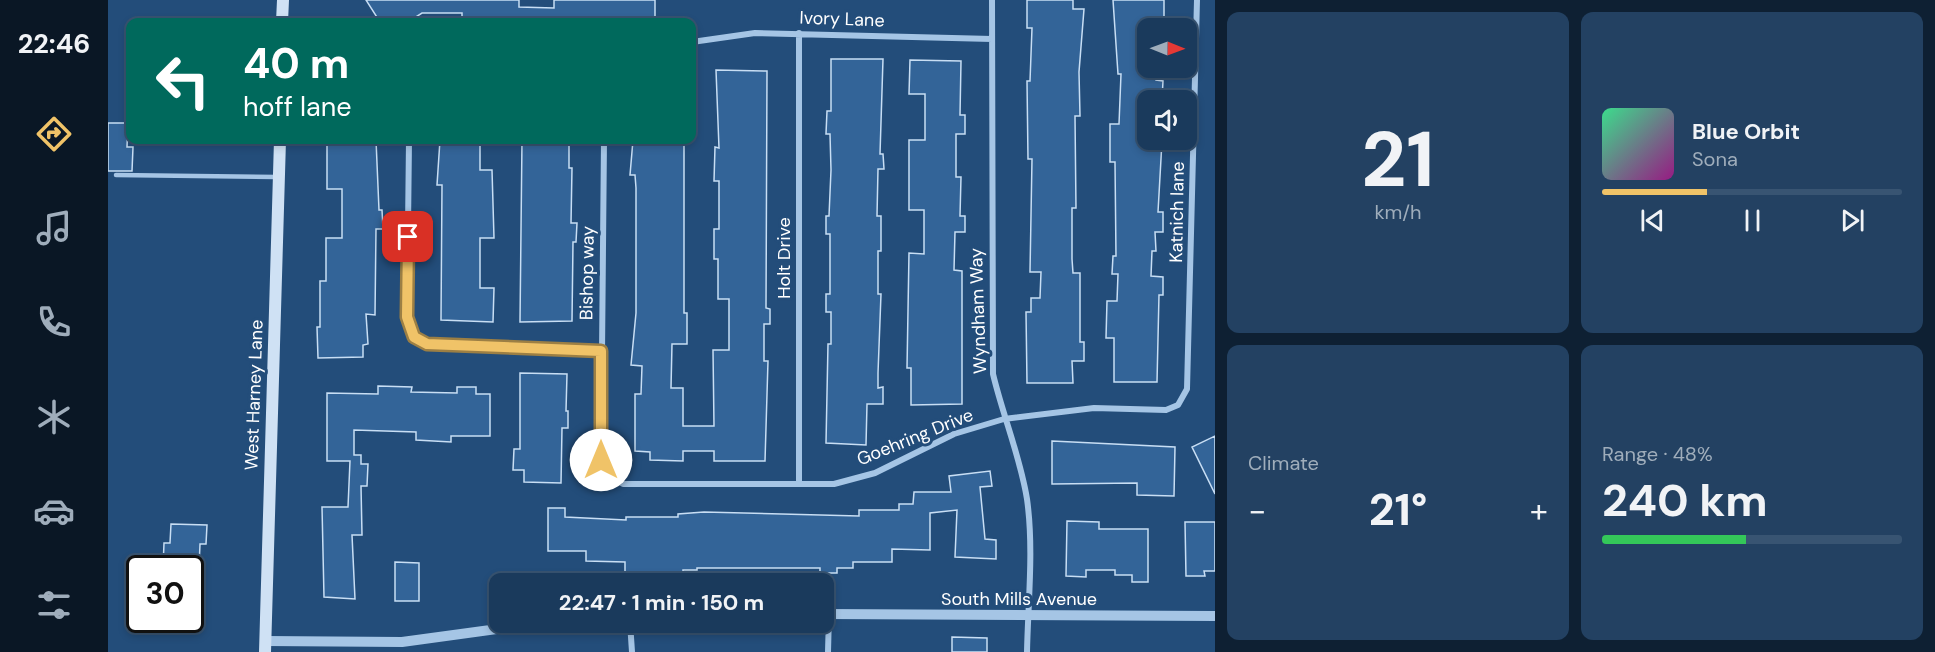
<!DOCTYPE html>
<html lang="en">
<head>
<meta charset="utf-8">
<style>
	:root { --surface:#1a3a5c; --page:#234162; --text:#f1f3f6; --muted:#9fadbb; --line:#385472; --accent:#f0c368 }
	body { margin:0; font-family:"DM Sans",sans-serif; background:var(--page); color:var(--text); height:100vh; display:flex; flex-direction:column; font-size:22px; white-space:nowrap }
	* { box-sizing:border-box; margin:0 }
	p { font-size:20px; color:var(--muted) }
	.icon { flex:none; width:33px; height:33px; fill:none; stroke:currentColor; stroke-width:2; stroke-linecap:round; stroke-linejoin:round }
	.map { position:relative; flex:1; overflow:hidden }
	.side { display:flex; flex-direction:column; gap:12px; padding:12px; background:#0e2033; width:720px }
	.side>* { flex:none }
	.guide { position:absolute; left:18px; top:18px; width:570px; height:126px; border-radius:12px; box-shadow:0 3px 9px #0003,0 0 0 2px var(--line); background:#00695c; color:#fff; overflow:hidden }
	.needle { width:39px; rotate:91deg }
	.controls { position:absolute; left:1029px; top:18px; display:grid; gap:12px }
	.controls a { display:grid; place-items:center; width:60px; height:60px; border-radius:12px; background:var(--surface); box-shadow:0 3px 9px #0003,0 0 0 2px var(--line); font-size:30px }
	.speed { position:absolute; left:18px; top:555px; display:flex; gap:12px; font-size:30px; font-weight:700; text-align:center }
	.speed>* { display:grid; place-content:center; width:78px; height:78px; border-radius:50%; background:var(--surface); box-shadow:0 3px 9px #0003,0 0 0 2px var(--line); line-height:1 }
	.speed .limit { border:3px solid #111; border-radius:9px; background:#fff; color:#111 }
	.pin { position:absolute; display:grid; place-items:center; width:51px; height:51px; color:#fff; margin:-26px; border-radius:12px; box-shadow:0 3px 9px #0006 }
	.me { position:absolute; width:66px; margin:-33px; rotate:0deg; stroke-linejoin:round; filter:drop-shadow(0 0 4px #0008) }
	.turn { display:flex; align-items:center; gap:21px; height:126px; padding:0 18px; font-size:27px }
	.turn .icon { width:78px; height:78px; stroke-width:2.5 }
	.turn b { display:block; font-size:42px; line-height:51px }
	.big { font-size:45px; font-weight:700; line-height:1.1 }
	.side .tile { flex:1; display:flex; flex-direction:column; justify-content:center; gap:9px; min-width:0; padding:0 21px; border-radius:12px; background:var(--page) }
	.side .dial { align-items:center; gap:0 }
	.dial b { font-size:78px; line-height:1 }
	.song { display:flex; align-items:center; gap:18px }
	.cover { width:72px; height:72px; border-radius:9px; background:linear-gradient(135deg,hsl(150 70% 55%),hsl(310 70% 35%)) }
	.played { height:6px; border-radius:3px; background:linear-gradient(90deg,var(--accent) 35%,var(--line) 35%) }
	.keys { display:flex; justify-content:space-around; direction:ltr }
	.heat { display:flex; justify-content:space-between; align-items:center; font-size:33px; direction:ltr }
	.charge { height:9px; border-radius:4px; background:linear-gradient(90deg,#34c759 48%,var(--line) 0) }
	.side .tiles { flex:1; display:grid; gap:12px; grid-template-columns:repeat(2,1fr) }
	.trip { position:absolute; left:381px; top:573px; width:345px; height:60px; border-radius:12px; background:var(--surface); box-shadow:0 3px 9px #0003,0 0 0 2px var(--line); font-weight:700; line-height:60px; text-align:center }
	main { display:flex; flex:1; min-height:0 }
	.tabs { display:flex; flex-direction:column; width:108px; justify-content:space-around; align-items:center; background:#0a1725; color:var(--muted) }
	.tabs .icon { width:42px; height:42px }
	.tabs .on { color:var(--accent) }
	.tabs b { font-size:27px; color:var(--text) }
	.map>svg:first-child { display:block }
	.building { fill:#336498; stroke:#c8def4; stroke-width:1.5 }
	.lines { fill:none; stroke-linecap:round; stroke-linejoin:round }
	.service { stroke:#a5c5e5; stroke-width:4.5 }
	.minor { stroke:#a5c5e5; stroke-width:6 }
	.tertiary { stroke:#a5c5e5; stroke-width:10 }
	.secondary { stroke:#cfe1f4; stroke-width:12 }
	.route-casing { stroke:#9c7f44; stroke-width:15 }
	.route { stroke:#f0c368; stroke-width:10 }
	.labels { text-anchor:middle; stroke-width:6; stroke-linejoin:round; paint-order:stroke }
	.street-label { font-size:18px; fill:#fff; stroke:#234d7a }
</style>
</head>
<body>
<main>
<nav class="tabs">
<b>22:46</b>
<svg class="icon on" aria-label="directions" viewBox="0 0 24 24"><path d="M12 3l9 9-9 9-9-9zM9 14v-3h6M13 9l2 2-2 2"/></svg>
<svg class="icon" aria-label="music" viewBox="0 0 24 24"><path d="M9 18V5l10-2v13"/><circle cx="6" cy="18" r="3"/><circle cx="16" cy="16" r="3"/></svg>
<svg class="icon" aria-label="phone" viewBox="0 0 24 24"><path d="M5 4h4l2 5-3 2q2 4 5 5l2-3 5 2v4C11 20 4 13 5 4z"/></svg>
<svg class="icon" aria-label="climate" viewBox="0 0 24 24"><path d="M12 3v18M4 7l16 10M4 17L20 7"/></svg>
<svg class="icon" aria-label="car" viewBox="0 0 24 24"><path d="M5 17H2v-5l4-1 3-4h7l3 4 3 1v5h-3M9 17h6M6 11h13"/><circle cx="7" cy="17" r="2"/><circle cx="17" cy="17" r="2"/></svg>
<svg class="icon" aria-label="filters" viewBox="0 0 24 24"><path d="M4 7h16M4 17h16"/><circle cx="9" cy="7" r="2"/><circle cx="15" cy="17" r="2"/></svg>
</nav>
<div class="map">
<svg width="1107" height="652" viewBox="0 0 1107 652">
	<rect width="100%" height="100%" fill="#234d7a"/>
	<path class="building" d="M258,0H411V7L446,8V0H547V21L495,18V22H367V18H354V13H314L300,22H272Z
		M919,0H965V9H976L971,72L972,116H967L968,208H964V259L965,273H972V342H976V361H964L965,383H919L918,312H923V298H932L933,272H922L924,159H920L919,81H922L924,28H919Z
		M1005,0H1056V27H1040V68H1048V80L1055,81L1054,100H1040V140L1054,141L1050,212H1055V232H1047L1048,251H1044L1043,276L1055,277V295H1051L1049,382H1006V338H998L999,301H1009L1010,274H1004L1005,256H1008L1007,162H1002V124H1011L1013,74H1010Z
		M723,59H775L772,154H775L776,169H770L769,216H773V251H770V294H773L770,373V388L775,387V404H759L758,445L718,443L720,344H723V312H718V294H722V234H718V216H721L723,170L722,134H718L719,111H723Z
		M802,60L853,61L852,115H857V134H848V177H853L852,216H857V232H847L846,270L854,271V404L803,405V368H799L801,253L816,254V210H801V140H817V94H801Z
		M608,70L659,71L658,308L662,309V324H656V361H660L657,461H606V451H575V461L542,460V452L527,451V394H533L534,366L523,365L528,313V188L527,175H522L525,140H576V313H579V344H564L563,388H575V426H606L605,350H621V299H610V259H606V229H611V181H606L607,147L611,148Z
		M0,123H20L19,147H25L24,171H0Z
		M219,140H268L271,210H274L275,229H268L267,315L258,314L260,344L255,345V357L210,358L209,327H212V281H218V238H234V189H219Z
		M332,140H372V170H384L386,238H372V288H386L385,322L333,320L334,185H329Z
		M414,140H461V168H464L463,223H469L468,242H465L464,321L412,322Z
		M412,373L459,374L458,411H460V428H454L453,483L416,482V470H405L406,449H412Z
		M270,386L304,387L303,392L349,393V387H368V394H382V436H343V442L308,440V432L246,430V455H253V464H260L259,486H253L254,535H244L247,599L216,597L214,507H240L242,461H219V393L270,394Z
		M1107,436V494L1084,447Z
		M944,441L1067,447L1066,496L1029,495V483L944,484Z
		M882,471L884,486L872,487L877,539L888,540V559L847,557L849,510L822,513V550L784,549V562H745V568H729V573H712V568H589V570H575V575L517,577V562L478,561V551H440V508H457V517L518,520V517H570V514L596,512L751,516V510H791V504H805L806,492H843L841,476Z
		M959,521L991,522V529H1040V582H1024V575H1007V570H978V577L958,576Z
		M1077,522H1107V571H1096L1097,576H1078Z
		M63,524L99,525L98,544H92L91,568H55L56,543H62Z
		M287,562L311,563V601H287Z
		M844,637L879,638V652H844Z"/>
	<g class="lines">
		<path class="service" d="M8,175L169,177"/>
		<path class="minor" d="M884,0L885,374C895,416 912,456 919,499C926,549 920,602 919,652
			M584,42L647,33L884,39
			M301,140L299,317L306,337L319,344L493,351
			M496,140L493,460L501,476L515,484H726L767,473L846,434L896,419L986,408L1058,410L1070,405L1079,389L1089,0
			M691,484V33
			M522,622L524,652
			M720,652L721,614"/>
		<path class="tertiary" d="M716,614L1107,616
			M157,641L294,642L441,622"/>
		<path class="secondary" d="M174,22L175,0
			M157,652L172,140"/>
	</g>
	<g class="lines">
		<g class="route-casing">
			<path id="route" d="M300,237L299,317L306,337L319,344L493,351V460"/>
		</g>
		<use href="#route" class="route"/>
	</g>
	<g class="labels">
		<g class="street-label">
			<text transform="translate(734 19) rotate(2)" y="6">Ivory Lane</text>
			<text transform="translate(1069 212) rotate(-89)" y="6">Katnich lane</text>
			<text transform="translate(676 258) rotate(-90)" y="6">Holt Drive</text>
			<text transform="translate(479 273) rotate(-89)" y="6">Bishop way</text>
			<text transform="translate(870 311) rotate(-92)" y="6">Wyndham Way</text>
			<text transform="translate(146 395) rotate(-88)" y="6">West Harney Lane</text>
			<text transform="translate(807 437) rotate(-22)" y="6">Goehring Drive</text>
			<text x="911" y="605">South Mills Avenue</text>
		</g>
	</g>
</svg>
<div class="controls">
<a><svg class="needle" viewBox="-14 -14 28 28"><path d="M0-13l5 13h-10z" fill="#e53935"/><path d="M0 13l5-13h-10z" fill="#9fadbb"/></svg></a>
<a><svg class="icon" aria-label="sound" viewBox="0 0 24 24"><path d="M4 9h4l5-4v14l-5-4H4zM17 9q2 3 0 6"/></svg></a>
</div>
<div class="speed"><div class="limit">30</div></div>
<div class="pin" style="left:300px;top:237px;background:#d93025"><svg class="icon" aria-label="arrive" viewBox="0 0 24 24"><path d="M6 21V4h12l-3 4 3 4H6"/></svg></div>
<svg class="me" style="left:493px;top:460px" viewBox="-20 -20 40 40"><circle r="19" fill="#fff"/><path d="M0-13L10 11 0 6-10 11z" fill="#f0c368"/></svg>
<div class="trip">22:47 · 1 min · 150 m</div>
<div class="guide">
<div class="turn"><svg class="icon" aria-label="left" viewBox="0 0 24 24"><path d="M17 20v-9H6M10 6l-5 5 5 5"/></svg><div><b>40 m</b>hoff lane</div></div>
</div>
</div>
<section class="side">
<div class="tiles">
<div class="tile dial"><b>21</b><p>km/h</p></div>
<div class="tile">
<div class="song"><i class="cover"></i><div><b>Blue Orbit</b><p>Sona</p></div></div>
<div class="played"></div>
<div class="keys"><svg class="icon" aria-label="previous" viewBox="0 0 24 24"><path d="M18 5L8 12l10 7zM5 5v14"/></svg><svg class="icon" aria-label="pause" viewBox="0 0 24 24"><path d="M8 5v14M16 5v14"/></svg><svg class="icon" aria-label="next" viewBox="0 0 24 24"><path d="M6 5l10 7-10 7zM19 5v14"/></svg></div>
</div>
<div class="tile"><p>Climate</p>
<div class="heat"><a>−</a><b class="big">21°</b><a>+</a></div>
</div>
<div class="tile"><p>Range · 48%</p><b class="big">240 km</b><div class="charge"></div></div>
</div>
</section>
</main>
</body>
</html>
